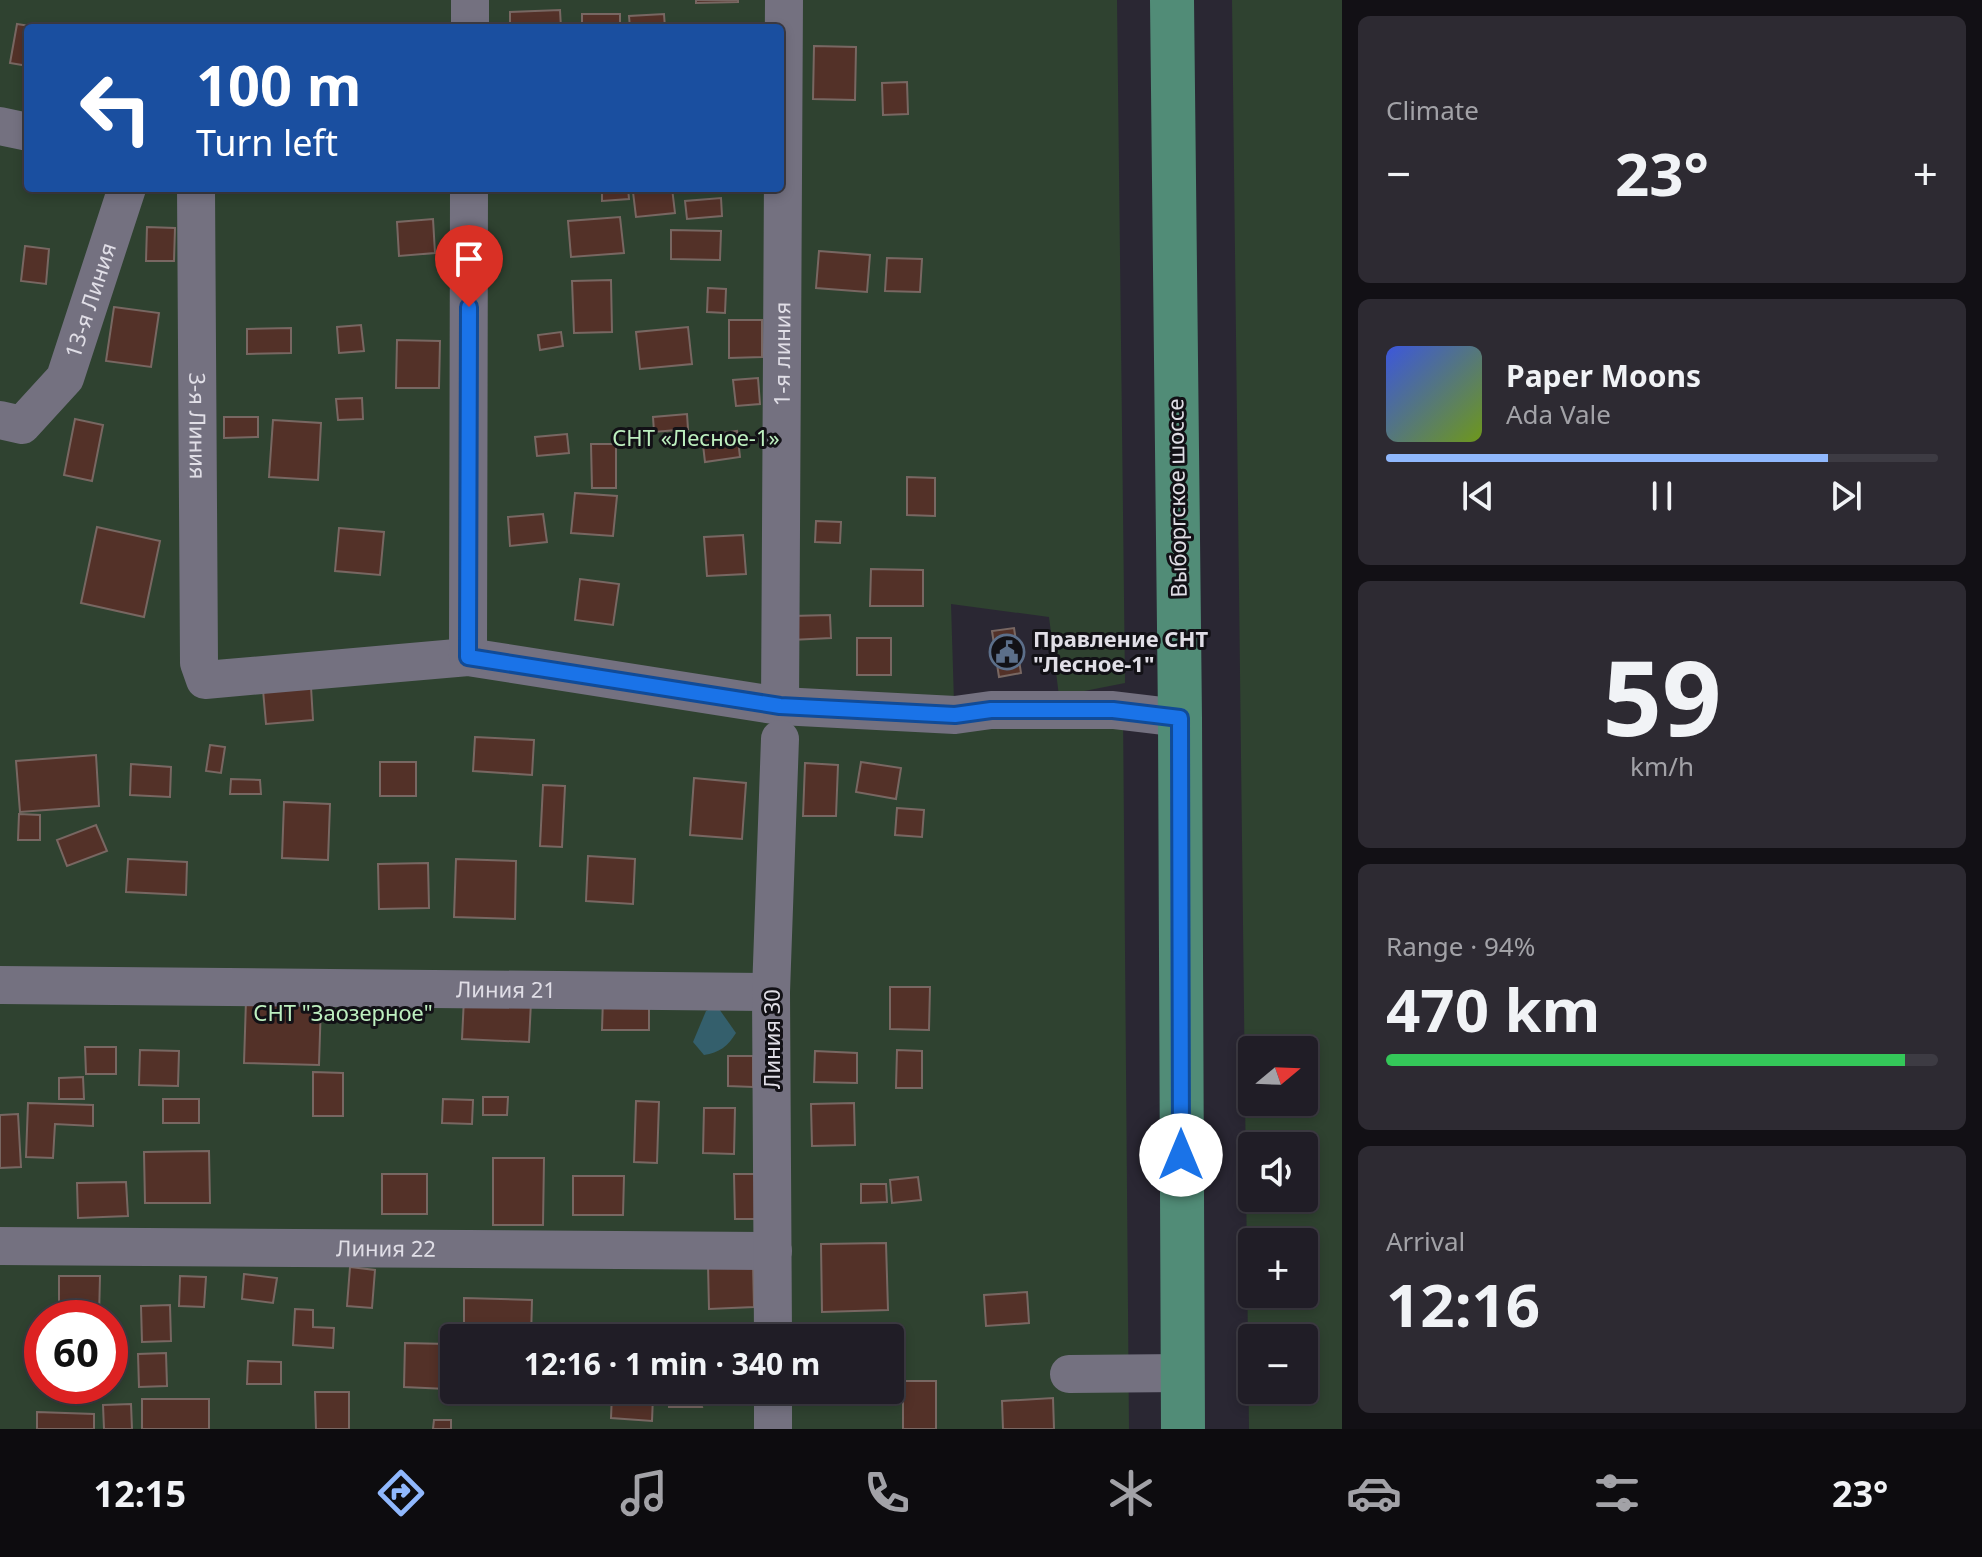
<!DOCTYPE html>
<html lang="en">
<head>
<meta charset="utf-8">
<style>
	:root { --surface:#201d26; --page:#2d2a32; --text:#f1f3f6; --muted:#a2a2a7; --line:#3d3b43; --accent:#90b8fd }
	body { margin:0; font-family:"Noto Sans",sans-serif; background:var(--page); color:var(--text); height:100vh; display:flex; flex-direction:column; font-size:30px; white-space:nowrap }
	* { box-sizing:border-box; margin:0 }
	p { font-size:26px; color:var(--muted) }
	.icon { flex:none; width:44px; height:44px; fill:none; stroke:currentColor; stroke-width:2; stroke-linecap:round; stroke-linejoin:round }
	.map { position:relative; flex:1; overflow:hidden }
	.drawer { display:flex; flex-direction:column; gap:16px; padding:16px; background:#121015; width:640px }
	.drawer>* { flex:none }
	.guide { position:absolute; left:24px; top:24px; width:760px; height:168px; border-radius:8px; box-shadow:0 4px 12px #0003,0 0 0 2px var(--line); background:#1a4fa0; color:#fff; overflow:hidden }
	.needle { width:52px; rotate:71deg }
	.buttons { position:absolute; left:1238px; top:1036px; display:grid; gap:16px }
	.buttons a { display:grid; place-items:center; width:80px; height:80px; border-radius:8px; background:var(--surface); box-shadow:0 4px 12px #0003,0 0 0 2px var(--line); font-size:40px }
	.speed { position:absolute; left:24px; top:1300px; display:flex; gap:16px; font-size:40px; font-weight:700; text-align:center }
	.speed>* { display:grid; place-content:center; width:104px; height:104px; border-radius:50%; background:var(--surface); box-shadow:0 4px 12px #0003,0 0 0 2px var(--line); line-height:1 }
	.speed .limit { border:12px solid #d22; background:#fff; color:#111 }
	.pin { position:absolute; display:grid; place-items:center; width:68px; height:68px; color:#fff; margin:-82px -34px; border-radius:50% 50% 50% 0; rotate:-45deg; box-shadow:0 0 8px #0007 }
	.pin .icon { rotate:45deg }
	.me { position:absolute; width:88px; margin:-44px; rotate:0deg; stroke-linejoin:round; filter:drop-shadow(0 0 6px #0008) }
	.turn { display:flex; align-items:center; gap:28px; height:168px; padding:0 40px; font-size:36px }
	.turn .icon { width:104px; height:104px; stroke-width:2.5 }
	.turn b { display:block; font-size:56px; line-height:68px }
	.big { font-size:60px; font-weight:700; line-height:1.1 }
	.drawer .card { flex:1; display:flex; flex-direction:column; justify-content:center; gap:12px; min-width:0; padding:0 28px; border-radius:12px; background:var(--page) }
	.drawer .dial { align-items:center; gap:0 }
	.dial b { font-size:104px; line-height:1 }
	.song { display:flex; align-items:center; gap:24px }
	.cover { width:96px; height:96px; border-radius:12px; background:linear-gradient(135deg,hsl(230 70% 55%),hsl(80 70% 35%)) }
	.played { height:8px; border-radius:4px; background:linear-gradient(90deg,var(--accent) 80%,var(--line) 80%) }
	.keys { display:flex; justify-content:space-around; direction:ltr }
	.heat { display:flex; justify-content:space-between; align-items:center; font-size:44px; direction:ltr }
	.charge { height:12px; border-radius:6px; background:linear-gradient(90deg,#34c759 94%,var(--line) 0) }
	.trip { position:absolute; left:440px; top:1324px; width:464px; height:80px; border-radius:8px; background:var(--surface); box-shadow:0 4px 12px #0003,0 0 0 2px var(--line); font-weight:700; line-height:80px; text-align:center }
	.tabs { display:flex; height:128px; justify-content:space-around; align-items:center; background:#0d0c0f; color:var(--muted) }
	.tabs .icon { width:56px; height:56px }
	.tabs .selected { color:var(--accent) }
	.tabs b { font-size:36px; color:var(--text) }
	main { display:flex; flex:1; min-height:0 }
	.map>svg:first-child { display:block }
	.green { fill:#2f4230; fill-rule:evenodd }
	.water { fill:#345f6c }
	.building { fill:#533128; stroke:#786762; stroke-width:2 }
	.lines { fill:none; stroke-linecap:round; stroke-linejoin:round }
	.minor { stroke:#747180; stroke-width:38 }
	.major { stroke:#518c77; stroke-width:44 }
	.route-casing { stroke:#114b97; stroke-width:20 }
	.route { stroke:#1a73e8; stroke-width:14 }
	.labels { text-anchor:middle; stroke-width:6; stroke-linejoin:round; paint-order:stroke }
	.street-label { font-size:22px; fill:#e0dee6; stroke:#121116 }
	.park-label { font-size:22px; fill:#bdefbf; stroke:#121116 }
	.poi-label { font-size:22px; font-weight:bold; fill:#e0dee6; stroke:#121116; text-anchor:start }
</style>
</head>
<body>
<main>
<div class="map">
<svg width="1342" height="1429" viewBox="0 0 1342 1429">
	<rect width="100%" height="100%" fill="#2a2733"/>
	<path class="green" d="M0,0H1117L1125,683L1059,696L1049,617L951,604L954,702L1123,711L1129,1429H0ZM28,28H780V188H28ZM42,1318H110V1386H42ZM454,1338H890V1390H454Z
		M1232,0H1342V1429H1249ZM1252,1050H1304V1102H1252ZM1252,1146H1304V1198H1252ZM1252,1242H1304V1294H1252ZM1252,1338H1304V1390H1252Z"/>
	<path class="water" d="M717,1006L736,1033C728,1046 719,1053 704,1055L693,1042L706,1011Z"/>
	<path class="building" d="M696,0H738V2L696,3Z
		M560,10L561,28H510V12Z
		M582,14H620V28H582Z
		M664,14L665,28H630L629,16Z
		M17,24L43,28H28V66L10,63Z
		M814,46L856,47L855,100L813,99Z
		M907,82L908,114L883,115L882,83Z
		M602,188H628L629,199L602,201Z
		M672,188L675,213L636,217L633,192Z
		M721,198L722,216L687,219L685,201Z
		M620,217L624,253L571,257L568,221Z
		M433,219L435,253L399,256L397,222Z
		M147,227L175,228L174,261H146Z
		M671,230L721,231L720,260L671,259Z
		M25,246L49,249L46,284L21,281Z
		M819,251L870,255L867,292L816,288Z
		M887,258L922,259L920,292L885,291Z
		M611,280L612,332L574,333L572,281Z
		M708,288L726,289L725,313L707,312Z
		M114,307L159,313L151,367L106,361Z
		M729,320H762V357L729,358Z
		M361,325L364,351L339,353L337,327Z
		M688,327L692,364L640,369L636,332Z
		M291,328V353L247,354V329Z
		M561,332L563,346L540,350L538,335Z
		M397,340L440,341L439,388H396Z
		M758,378L760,404L736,406L733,380Z
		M362,398L363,419L338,420L336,399Z
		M687,414L688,429L654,432L653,417Z
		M224,417H258V437L224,438Z
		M75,419L103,425L92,481L64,475Z
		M273,420L321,423L318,480L269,477Z
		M737,431L740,457L705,462L702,436Z
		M567,434L569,453L537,456L535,437Z
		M591,444H616V488H592Z
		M907,477L935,478V516L907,515Z
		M575,493L617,496L613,536L571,533Z
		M543,514L547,542L510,546L508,517Z
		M816,521L841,522L840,543L815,542Z
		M97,527L160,541L144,617L81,603Z
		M339,528L384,532L380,575L335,571Z
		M743,535L746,574L707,576L704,537Z
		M871,569L923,570V606H870Z
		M580,579L619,584L613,625L575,620Z
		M830,615L831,638L791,640V616Z
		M1014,628L1021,673L999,677L992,631Z
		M857,638H891V675H857Z
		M311,687L313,720L266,724L263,690Z
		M475,737L534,740L532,775L473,771Z
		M210,745L225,747L221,773L206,771Z
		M96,755L99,806L20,812L16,761Z
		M380,762H416V796H380Z
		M861,762L901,768L896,799L856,792Z
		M805,763L838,765L836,816H803Z
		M131,764L171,767L170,797L130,795Z
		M694,778L746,783L742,839L690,835Z
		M231,779L260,780L261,794H230Z
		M543,785L565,786L562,847L540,846Z
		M284,802L330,804L328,860L282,858Z
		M897,808L924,810L922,837L895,835Z
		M19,814L40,815V840H18Z
		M96,825L107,851L67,866L57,840Z
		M588,856L635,859L633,904L586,901Z
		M128,859L187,862L186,895L126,892Z
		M456,859L516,861L515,919L454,917Z
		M428,863L429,908L379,909L378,864Z
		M890,987H930L929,1030L890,1029Z
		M464,998L531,1002L529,1042L462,1039Z
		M603,998H649V1030H602Z
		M246,1000L321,1002L319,1065L244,1063Z
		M85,1047H116V1074H86Z
		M140,1050L179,1051L178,1086L139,1085Z
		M897,1050L922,1051V1088H896Z
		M815,1051L857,1053V1083L814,1082Z
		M728,1056H753V1087L728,1086Z
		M313,1072L343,1073V1116H313Z
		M83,1077L84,1099H59V1078Z
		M483,1097H508L507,1115H483Z
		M163,1099H199V1123H163Z
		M443,1099L473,1100L472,1124L442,1123Z
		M636,1101L659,1102L657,1163L634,1162Z
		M28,1103L93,1105V1126L55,1124L53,1158L26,1157Z
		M854,1103L855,1145L812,1146L811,1104Z
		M704,1108H735L734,1154L703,1153Z
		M18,1114L21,1167L0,1168V1115Z
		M209,1151L210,1203H145L144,1152Z
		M493,1158H544L543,1225H493Z
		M382,1174H427V1214H382Z
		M734,1174H760V1219H735Z
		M573,1176H624L623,1215H573Z
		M918,1177L921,1200L892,1203L890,1180Z
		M126,1182L128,1216L78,1218L77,1183Z
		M861,1184H886L887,1202L861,1203Z
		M886,1243L888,1310L822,1312L821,1244Z
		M753,1264L754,1307L709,1309L708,1265Z
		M350,1267L375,1270L372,1308L347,1306Z
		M244,1274L277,1278L273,1303L242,1299Z
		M59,1276H100L99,1318H59Z
		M180,1276L206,1277L204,1307L179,1306Z
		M1027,1292L1029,1323L986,1326L984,1295Z
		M464,1298L532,1300L531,1338H464Z
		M170,1305L171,1341L142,1342L141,1306Z
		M295,1309L313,1310V1327L334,1328L333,1348L293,1345Z
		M405,1343L448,1344L447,1389L404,1387Z
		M166,1353L167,1386L139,1387L138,1354Z
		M248,1361L281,1362V1384H247Z
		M903,1381H936V1429H903Z
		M530,1390H554V1397L531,1398Z
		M315,1392H349V1429H316Z
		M612,1394L653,1396L652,1421L611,1418Z
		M669,1398H699L702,1407H669Z
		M1053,1398L1054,1429H1003L1002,1401Z
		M142,1399H209V1429H142Z
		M131,1404L132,1429H104L103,1405Z
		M37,1412L94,1414V1429H37Z
		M434,1420H451V1429H433Z"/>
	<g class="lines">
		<g class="minor">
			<path d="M470,28V0"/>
			<path d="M0,126L28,132"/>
			<path id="s1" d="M196,188L199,663L205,680L468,657L780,706L955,715L991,710H1113L1180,718"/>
			<path id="s2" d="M0,420L22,425L65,378L127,188"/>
			<path d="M468,657L469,188"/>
			<path id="s3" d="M780,706L784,0"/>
			<path id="s4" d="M0,985L771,992"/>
			<path id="s5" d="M0,1246L773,1251"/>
			<path d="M773,1338L771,992L780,739"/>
			<path d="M1069,1374L1182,1373"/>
			<path d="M773,1390V1429"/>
		</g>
		<path class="major" d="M1172,0L1180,718L1183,1429"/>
	</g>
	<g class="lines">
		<g class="route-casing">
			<path id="route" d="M469,307L468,657L780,706L955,715L991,710H1113L1180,718L1181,1155"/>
		</g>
		<use href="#route" class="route"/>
	</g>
	<defs>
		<g id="civic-ring" transform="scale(1.8)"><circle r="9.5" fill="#121116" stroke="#5c6f8a" stroke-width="1.5"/><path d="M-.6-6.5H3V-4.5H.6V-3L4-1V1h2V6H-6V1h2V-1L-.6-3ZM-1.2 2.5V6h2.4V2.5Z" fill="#5c6f8a"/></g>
	</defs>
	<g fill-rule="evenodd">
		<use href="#civic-ring" x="1007" y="652"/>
	</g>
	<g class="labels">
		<g class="street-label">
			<text dy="8" stroke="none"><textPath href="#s2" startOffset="168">13-я Линия</textPath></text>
			<text dy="8" stroke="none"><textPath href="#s3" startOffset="352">1-я линия</textPath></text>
			<text dy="8" stroke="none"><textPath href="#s1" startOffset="238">3-я Линия</textPath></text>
			<text transform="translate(1177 498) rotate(-91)" y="8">Выборгское шоссе</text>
			<text dy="8" stroke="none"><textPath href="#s4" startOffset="506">Линия 21</textPath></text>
			<text transform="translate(772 1039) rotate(-90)" y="8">Линия 30</text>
			<text dy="8" stroke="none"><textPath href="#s5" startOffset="386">Линия 22</textPath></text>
		</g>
		<g class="park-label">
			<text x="696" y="446">СНТ «Лесное-1»</text>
			<text x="343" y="1021">СНТ "Заозерное"</text>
		</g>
		<g class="poi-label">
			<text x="1033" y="647">Правление СНТ<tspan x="1033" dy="25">"Лесное-1"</tspan></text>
		</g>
	</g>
</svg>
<div class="buttons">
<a><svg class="needle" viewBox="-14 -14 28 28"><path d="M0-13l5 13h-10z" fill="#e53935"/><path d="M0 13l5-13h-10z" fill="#a2a2a7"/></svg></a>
<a><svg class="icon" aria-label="sound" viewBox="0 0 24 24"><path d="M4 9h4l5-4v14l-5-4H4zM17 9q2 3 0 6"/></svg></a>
<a>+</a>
<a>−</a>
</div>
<div class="speed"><div class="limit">60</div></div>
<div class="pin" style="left:469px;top:307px;background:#d93025"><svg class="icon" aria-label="arrive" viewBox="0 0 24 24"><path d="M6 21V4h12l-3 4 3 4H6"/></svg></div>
<svg class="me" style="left:1181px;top:1155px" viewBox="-20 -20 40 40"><circle r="19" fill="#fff"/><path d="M0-13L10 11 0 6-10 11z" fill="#1a73e8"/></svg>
<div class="trip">12:16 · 1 min · 340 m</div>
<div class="guide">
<div class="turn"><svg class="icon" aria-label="left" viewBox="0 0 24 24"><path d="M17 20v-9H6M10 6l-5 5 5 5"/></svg><div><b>100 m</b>Turn left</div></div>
</div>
</div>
<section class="drawer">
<div class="card"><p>Climate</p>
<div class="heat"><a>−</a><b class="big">23°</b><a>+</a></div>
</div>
<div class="card">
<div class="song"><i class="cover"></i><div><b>Paper Moons</b><p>Ada Vale</p></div></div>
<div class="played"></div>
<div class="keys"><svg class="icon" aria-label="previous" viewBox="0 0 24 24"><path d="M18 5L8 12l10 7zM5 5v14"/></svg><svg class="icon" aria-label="pause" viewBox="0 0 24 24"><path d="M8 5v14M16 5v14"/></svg><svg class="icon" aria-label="next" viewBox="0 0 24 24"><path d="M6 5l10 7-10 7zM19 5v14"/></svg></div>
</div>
<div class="card dial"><b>59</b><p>km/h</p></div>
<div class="card"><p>Range · 94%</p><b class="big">470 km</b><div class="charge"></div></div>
<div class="card"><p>Arrival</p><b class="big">12:16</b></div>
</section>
</main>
<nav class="tabs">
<b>12:15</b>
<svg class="icon selected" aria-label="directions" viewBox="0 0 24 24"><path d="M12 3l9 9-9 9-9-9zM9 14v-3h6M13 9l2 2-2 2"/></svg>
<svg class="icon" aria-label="music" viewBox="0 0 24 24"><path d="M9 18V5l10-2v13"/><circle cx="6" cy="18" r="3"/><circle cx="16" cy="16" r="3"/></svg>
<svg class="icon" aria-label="phone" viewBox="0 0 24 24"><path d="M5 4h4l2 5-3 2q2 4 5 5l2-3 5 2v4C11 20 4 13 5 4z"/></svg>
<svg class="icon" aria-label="climate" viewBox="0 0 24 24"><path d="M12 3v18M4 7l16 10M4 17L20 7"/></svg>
<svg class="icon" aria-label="car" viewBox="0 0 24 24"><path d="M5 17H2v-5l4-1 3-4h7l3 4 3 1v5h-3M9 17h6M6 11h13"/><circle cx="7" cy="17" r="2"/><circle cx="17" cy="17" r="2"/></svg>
<svg class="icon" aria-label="filters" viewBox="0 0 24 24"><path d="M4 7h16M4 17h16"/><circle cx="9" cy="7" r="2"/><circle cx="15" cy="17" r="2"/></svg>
<b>23°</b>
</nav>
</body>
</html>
